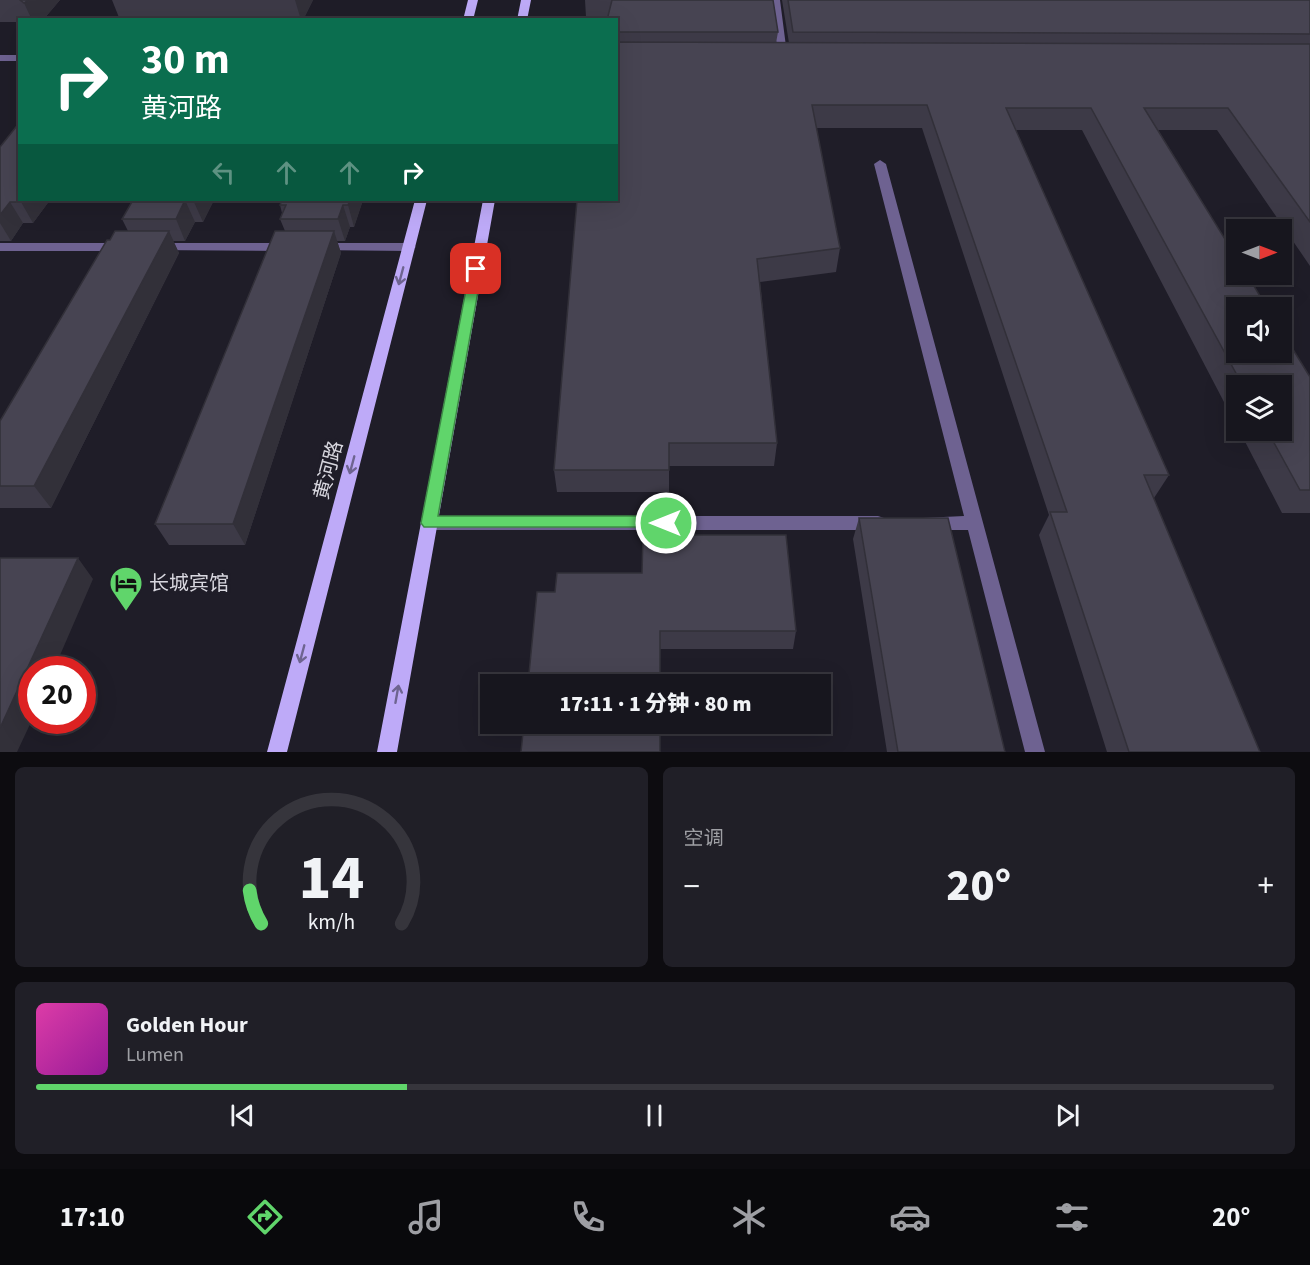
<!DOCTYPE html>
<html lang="zh">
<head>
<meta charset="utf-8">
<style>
	:root { --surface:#17161e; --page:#201f27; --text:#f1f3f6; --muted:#9e9fa4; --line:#36353c; --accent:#60d56b }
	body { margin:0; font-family:"Source Sans 3","Noto Sans SC",sans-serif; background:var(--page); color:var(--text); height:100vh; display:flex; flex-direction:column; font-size:22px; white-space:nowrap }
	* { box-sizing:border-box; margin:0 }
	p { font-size:20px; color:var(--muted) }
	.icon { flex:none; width:33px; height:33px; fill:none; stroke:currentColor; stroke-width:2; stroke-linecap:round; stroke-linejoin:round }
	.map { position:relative; height:752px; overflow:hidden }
	.side { display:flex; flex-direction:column; gap:15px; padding:15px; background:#0d0c10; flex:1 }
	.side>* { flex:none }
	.guide { position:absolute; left:18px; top:18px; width:600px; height:183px; border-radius:0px; box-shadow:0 6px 24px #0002,0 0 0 2px var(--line); background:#0b6e4f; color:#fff; overflow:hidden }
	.needle { width:39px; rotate:90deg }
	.buttons { position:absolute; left:1226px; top:219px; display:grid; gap:12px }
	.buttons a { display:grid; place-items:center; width:66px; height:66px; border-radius:0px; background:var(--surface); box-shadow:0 6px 24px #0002,0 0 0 2px var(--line); font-size:30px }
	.speed { position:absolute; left:18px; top:656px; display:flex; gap:12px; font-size:30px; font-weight:700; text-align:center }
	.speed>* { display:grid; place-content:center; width:78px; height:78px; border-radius:50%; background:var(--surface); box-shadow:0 6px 24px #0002,0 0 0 2px var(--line); line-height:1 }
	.speed .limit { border:9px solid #d22; background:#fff; color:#111 }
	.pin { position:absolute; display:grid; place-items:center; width:51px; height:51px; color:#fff; margin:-26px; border-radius:12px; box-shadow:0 3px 9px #0006 }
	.me { position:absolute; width:66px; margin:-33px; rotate:270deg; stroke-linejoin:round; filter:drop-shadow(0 0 4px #0008) }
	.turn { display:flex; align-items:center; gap:21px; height:126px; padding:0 24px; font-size:27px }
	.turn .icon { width:78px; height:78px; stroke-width:2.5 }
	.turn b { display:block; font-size:42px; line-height:51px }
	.lanes { display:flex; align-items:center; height:57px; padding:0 24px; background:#0003; justify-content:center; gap:30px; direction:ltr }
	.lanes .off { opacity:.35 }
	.big { font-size:45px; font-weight:800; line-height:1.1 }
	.side .widget { flex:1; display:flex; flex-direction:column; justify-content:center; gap:9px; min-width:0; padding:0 21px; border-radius:9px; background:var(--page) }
	.side .dial { align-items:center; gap:0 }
	.dial svg { height:156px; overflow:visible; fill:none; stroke:var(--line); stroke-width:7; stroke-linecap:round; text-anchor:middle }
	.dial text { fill:var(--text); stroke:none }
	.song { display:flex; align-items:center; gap:18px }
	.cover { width:72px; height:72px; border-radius:9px; background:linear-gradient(135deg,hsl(320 70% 55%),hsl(300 70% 35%)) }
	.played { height:6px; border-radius:3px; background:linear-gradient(90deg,var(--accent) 30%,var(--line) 30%) }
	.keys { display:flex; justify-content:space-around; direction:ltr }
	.heat { display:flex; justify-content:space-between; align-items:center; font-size:33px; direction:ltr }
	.side .tiles { flex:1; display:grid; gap:15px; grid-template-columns:1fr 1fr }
	.widget:last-child { grid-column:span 2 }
	.trip { position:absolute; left:480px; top:674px; width:351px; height:60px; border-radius:0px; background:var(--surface); box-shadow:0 6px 24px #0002,0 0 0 2px var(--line); font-weight:800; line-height:60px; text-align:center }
	.menu { display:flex; height:96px; justify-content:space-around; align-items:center; background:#09090c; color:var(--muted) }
	.menu .icon { width:42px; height:42px }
	.menu .on { color:var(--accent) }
	.menu b { font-size:27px; color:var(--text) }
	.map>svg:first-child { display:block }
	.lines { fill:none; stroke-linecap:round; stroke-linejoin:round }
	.minor { fill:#6e6291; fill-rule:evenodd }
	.major { fill:#beaaf8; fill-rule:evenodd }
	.wall { fill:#3d3a47 }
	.shaded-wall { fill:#323039 }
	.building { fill:#474452; stroke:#323039; stroke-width:1.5 }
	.oneway { stroke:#6e6490 }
	.route { fill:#60d56b; stroke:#3e8a46; stroke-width:1.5 }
	.labels { text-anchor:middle; stroke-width:6; stroke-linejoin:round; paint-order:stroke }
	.street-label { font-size:20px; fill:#d8d7df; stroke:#1f1d28 }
	.poi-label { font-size:20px; fill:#d8d7df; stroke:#1f1d28; text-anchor:start }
</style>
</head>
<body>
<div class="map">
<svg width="1310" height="752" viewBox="0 0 1310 752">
	<rect width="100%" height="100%" fill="#1f1d28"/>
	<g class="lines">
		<path class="minor" d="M770,0H780L788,62L779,60Z
			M0,55H20V61H0Z
			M880,160L886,164L1045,752H1025L968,530H929L923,528L920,523L923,518L964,516L874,164Z
			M0,243H123L130,247L123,251H0Z
			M156,243H288L295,247L288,251L151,250L149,247L151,244Z
			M318,243H409L416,247L409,251L313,250L311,247L313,244Z
			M429,516H878L884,518L887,523L884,528L878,530H429L423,528L420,523L423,518Z"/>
		<path class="major" d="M468,0H478L473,20H463Z
			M521,0H531L527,20H517Z
			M415,200H427L287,752H267Z
			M483,200H495L397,752H377Z"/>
	</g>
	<path class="wall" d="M0,0H60L43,20H20V22H0Z
		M112,0H313L303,20H120Z
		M585,0H773L778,32L776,43H789L782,0H1310V266L1217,130H1158L1310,377V513H1282L1239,430H1281V386H1236V425L1082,130H1016L1169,475L1154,498H1153L1260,752H1107L1039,535L1049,515L922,128H816L840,248L836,272L760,282L777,443L774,466H669V492H557L554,470L616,200V20L607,18L586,17Z
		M0,147L20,200H50L33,223H23L11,241H0Z
		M133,200H214L203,222H195L185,241H173L179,253L51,508H0V421L110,240L128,231L122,219Z
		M363,200L354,227H350L345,241H337L341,253L245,545H169L155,524L285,231L280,219L282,213L280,205Z
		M859,518L1005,752H887L853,539Z
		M555,592L796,631L793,649H660Z"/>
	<path class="shaded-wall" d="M28,0H60L43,20H32L24,3Z
		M295,0H313L303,20H301Z
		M22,200H50L33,223L21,202Z
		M185,200L195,222L185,241L176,219Z
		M193,200H214L203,222Z
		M350,200H363L354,227L348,205Z
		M10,202L23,223L11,241L0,223V215Z
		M343,205L350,227L345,241L338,219Z
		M169,231L179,253L51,508L34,486Z
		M334,231L341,253L245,545L233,524Z
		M78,558L93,579L54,669H32V720L17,752H0V728Z"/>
	<path class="building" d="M20,0H28L24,3Z
		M612,0H773L778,32H616V20H607Z
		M788,0H1310V34L793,32Z
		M616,42L1310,44V222L1228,108H1144L1236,257V274H1247L1267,308H1236V352H1281V330L1310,377V490H1300L1267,430H1281V386H1243L1091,108H1006L1169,475H1144L1260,752H1129L1050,512H1067L927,105H812L840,248L757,259L777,443H669V470H554L577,200H616Z
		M20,122V200H22L21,202H10L0,215V147Z
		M133,200H194H185L176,219H122Z
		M282,200H350L348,205H343L338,219H280L286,205H280Z
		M115,231H169L34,486H0V421L107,240H110Z
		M275,231H334L233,524H155Z
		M859,518H948L1005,752H898Z
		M643,535H786L796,631H660V684H528L537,592H555L557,573H642Z
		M0,558H78L0,728Z
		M524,723H660V752H521Z"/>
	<defs><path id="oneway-shaft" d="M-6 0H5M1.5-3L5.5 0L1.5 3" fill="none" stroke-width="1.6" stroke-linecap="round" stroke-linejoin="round" transform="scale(1.5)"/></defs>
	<g class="oneway">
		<use href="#oneway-shaft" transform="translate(401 276) rotate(105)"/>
		<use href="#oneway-shaft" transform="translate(352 465) rotate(105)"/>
		<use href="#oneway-shaft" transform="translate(302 654) rotate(105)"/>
		<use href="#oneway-shaft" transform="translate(397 694) rotate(-80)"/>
	</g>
	<path class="route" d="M476,265L482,269L438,516H666L672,518L674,523L672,527H424L421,523L470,269Z"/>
	<defs>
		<g id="hotel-pin" transform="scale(1.725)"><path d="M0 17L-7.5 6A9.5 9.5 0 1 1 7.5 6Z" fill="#60d56b" stroke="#1f1d28"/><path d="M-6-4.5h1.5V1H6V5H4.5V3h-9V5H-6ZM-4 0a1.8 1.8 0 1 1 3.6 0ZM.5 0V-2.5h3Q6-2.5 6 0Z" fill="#111"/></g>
	</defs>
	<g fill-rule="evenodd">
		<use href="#hotel-pin" x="126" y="583"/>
	</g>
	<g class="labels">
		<g class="street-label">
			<text transform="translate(328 470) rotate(-75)" y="7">黄河路</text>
		</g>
		<g class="poi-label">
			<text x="149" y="590">长城宾馆</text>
		</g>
	</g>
</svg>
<div class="buttons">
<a><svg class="needle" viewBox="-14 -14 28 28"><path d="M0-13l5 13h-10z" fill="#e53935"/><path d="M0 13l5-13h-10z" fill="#9e9fa4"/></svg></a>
<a><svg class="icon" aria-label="sound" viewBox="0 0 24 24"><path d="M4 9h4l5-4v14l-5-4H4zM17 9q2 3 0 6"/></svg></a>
<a><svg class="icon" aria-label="layers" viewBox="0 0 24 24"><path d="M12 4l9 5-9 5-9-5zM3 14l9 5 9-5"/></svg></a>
</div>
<div class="speed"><div class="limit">20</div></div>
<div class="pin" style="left:476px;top:269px;background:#d93025"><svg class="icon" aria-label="arrive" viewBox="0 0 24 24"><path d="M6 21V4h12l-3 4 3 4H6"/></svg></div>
<svg class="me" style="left:666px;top:523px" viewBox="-20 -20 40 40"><circle r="17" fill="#60d56b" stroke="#fff" stroke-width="3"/><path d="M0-11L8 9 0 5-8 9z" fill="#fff"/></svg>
<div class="trip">17:11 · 1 分钟 · 80 m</div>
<div class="guide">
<div class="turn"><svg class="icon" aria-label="right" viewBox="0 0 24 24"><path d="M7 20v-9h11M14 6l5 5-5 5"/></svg><div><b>30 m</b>黄河路</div></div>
<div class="lanes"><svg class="icon off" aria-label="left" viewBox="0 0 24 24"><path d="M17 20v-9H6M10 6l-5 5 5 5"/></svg><svg class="icon off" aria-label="ahead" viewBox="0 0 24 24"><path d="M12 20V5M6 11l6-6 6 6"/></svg><svg class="icon off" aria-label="ahead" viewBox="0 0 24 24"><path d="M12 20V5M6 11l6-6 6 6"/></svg><svg class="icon" aria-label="right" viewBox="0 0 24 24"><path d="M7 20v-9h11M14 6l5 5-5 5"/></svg></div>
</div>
</div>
<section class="side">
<div class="tiles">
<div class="widget dial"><svg viewBox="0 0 100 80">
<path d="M14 69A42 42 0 1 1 86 69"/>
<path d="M14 69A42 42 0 0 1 8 52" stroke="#60d56b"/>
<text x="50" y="56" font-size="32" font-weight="700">14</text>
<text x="50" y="72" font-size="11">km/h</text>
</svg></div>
<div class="widget"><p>空调</p>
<div class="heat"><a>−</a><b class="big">20°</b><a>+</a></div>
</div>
<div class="widget">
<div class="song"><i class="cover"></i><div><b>Golden Hour</b><p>Lumen</p></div></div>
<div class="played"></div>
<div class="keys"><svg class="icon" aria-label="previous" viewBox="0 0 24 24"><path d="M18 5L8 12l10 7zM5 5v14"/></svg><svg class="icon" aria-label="pause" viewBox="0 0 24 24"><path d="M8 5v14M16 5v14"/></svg><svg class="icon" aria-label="next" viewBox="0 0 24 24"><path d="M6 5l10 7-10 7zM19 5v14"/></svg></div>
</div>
</div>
</section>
<nav class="menu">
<b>17:10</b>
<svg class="icon on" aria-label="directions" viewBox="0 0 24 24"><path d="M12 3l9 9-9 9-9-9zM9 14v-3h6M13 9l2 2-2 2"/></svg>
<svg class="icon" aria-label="music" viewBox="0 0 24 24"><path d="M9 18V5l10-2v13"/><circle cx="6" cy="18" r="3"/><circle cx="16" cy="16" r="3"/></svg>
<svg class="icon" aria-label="phone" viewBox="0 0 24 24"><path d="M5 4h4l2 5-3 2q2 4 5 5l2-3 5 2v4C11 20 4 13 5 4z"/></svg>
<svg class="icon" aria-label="climate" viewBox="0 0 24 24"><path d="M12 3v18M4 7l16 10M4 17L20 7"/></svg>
<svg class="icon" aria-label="car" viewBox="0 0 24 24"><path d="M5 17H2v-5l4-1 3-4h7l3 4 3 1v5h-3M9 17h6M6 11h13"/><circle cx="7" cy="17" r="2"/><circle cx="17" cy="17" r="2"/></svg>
<svg class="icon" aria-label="filters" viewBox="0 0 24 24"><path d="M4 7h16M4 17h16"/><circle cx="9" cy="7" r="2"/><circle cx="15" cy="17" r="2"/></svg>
<b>20°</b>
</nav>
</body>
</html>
